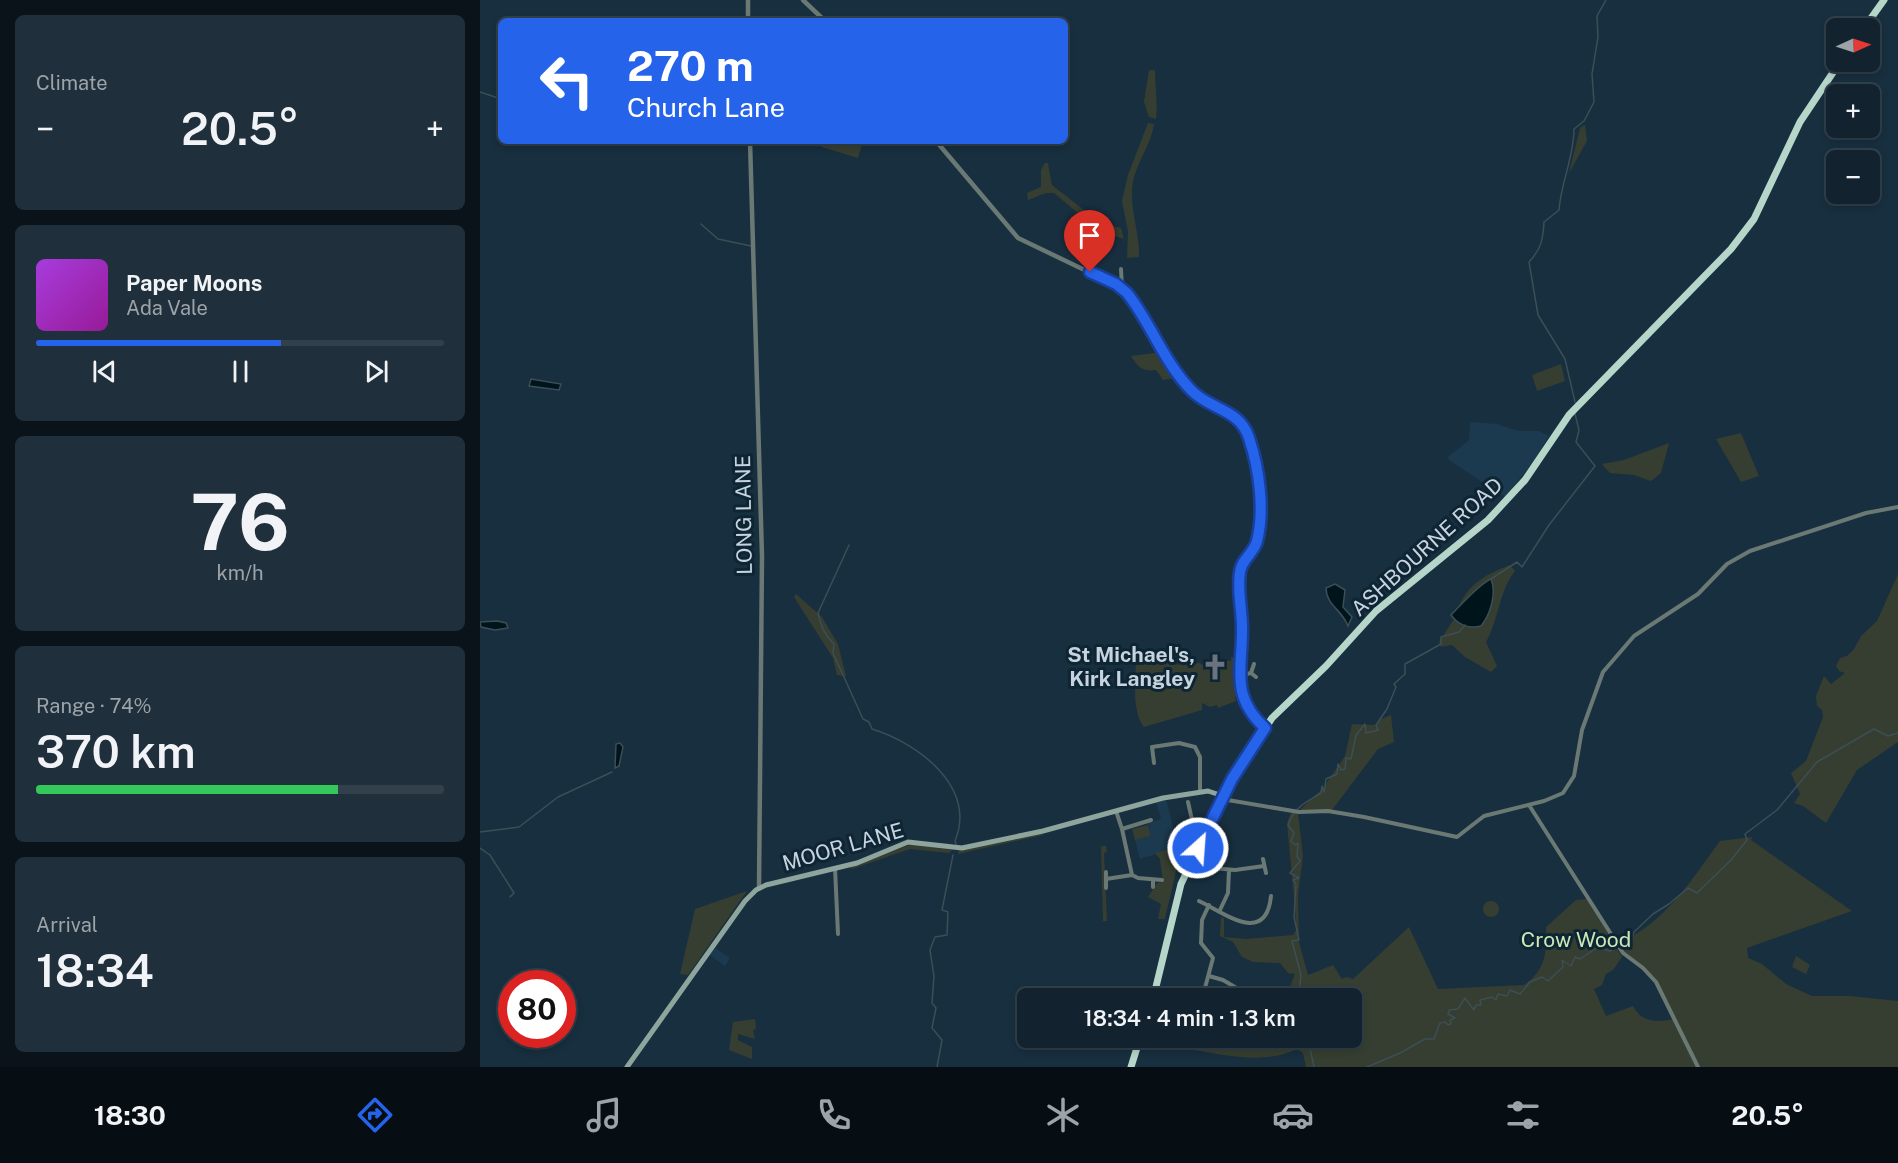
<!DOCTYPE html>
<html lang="en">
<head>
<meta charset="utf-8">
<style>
	:root { --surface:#12232f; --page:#1f2f3b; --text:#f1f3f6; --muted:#9ca4aa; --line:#31404b; --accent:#2563eb }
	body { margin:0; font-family:"Public Sans",sans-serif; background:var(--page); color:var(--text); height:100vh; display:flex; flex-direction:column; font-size:22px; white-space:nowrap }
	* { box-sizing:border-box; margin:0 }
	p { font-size:20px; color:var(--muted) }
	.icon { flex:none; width:33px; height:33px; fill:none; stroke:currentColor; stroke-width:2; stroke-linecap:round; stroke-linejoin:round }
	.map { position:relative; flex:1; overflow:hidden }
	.details { display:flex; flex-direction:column; gap:15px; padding:15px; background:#0a131a; width:480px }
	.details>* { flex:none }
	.guide { position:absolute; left:18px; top:18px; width:570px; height:126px; border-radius:9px; box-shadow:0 3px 9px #0003,0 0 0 2px var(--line); background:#2563eb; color:#fff; overflow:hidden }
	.needle { width:39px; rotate:87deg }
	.controls { position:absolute; left:1346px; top:18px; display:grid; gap:12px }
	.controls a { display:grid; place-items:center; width:54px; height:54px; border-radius:9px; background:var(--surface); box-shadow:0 3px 9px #0003,0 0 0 2px var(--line); font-size:30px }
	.speed { position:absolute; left:18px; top:970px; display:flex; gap:12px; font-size:30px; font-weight:700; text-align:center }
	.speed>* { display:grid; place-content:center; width:78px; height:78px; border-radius:50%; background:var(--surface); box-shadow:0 3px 9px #0003,0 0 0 2px var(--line); line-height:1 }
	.speed .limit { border:9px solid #d22; background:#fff; color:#111 }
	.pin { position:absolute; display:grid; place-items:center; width:51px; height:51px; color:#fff; margin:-62px -26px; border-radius:50% 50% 50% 0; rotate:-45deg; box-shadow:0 0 6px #0007 }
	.pin .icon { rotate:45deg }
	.me { position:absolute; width:66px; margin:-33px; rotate:26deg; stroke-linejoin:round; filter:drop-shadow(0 0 4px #0008) }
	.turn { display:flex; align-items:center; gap:21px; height:126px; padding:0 30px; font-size:27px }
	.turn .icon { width:78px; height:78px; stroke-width:2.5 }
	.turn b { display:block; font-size:42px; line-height:51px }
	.big { font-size:45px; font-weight:600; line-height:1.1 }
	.details .tile { flex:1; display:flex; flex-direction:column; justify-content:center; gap:9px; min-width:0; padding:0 21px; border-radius:9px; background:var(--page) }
	.details .dial { align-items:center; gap:0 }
	.dial b { font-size:78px; line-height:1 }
	.song { display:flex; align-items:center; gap:18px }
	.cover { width:72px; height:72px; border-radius:9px; background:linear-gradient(135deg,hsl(280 70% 55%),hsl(300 70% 35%)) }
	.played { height:6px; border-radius:3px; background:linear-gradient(90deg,var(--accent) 60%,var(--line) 60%) }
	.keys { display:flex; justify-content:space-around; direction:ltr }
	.heat { display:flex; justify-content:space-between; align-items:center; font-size:33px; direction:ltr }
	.charge { height:9px; border-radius:4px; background:linear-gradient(90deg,#34c759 74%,var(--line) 0) }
	.trip { position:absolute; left:537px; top:988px; width:345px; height:60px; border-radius:9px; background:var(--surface); box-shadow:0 3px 9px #0003,0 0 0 2px var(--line); font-weight:600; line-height:60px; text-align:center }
	.menu { display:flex; height:96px; justify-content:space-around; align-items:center; background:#070e13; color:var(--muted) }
	.menu .icon { width:42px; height:42px }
	.menu .on { color:var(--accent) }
	.menu b { font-size:27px; color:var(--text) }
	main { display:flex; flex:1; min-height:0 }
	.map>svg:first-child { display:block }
	.built { fill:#1c3a4f }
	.green { fill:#363e31 }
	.water { fill:#00141b; stroke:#3c4e56; stroke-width:1.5 }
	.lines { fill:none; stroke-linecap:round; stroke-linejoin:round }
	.stream { stroke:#3c4e56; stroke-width:1.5 }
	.minor { stroke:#6b7974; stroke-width:4 }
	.tertiary { stroke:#6b7974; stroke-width:4.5 }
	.secondary { stroke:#8ea59d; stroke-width:5 }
	.trunk { stroke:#b6d6ca; stroke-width:7 }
	.route-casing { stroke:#184099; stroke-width:15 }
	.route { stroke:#2563eb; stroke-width:10 }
	.labels { text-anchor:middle; stroke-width:6; stroke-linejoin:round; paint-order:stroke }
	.street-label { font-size:21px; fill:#c7d4df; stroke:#0e2534 }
	.poi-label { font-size:21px; font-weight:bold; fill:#c7d4df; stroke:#0e2534; text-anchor:end }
	.park-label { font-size:21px; fill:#cce8b7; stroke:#0e2534 }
</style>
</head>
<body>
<main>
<section class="details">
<div class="tile"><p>Climate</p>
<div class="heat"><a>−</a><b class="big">20.5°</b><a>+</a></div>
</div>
<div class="tile">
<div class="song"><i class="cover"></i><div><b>Paper Moons</b><p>Ada Vale</p></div></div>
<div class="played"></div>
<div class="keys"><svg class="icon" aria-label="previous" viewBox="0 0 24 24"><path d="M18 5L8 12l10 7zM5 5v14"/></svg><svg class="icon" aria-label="pause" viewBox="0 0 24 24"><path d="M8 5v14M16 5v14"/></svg><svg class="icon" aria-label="next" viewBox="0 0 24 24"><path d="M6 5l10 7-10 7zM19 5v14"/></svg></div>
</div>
<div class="tile dial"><b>76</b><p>km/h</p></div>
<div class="tile"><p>Range · 74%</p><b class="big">370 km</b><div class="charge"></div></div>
<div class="tile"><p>Arrival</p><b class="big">18:34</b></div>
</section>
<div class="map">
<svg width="1418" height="1067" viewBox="0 0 1418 1067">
	<rect width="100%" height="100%" fill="#182f3f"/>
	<path class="built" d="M990,422L1017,424L1038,431H1059L1069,436L1053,462L1025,497L969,460L968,457L989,440Z
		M686,799L698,847L660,859L655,840L671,836L668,823L681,819L676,802Z
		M235,948L250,958L245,966L230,955Z"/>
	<path class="green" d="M669,70H675C675,87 678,103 676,119L669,117L664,102Z
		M668,123L674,124C671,144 659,159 654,177C647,203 660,231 659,257L647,258L648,231L642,201L648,175Z
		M1105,125L1107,141L1089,173L1100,128Z
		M337,141H383L378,158L342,147Z
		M565,163H568L572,185L622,224L641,228L644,239L619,231L574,193H566L548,200L547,193L561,187V170Z
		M682,352L697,378L683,380L676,370C662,372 658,367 651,356Z
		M1081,364L1085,381L1057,391L1052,375Z
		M1261,433L1279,476L1261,482L1236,439Z
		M1189,443L1181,473L1171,481L1154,475L1130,473L1122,464L1144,460Z
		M1030,565L1035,571C1019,591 1019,619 1006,642L1017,666L1011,672L985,657L972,645L961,647L959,642L974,619L984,626L1002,583L999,589L978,608C988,584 1006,574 1030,565Z
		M1418,574V742L1377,770L1346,823L1323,806L1314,803L1320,794L1311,773L1326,761L1343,717L1342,710L1337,706L1336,696L1344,676L1351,684L1365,673L1359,671L1356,666L1360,658L1367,656L1374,649L1381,636L1397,621Z
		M316,594L342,617L358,644L366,676L357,675L353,658L314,597Z
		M660,656L688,659L689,665L720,663L722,665L733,659L751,661V657L757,658L756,679L760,695L755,697L756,701L738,708L737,705L730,707L722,703V710L664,727C651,711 656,677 656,657Z
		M911,715L914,742L898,749L852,810H820L843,788L865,756L872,724L896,725L901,719Z
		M811,813H818L823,856L818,895L819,942L828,975L853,965L862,979L867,977L873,979L929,927L958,989L1044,985C1066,970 1067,952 1066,927L1096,900L1107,899L1142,957L1133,970L1126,974L1122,985L1114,989L1126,1016L1153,1006C1161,1022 1177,1023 1193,1019L1217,1067H826L823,1053L817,1049C785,1065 743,1055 709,1049C694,1047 677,1048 662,1047L664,1038H686L696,1043L698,1038H872V999H812L811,984L815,974L808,973L800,963L773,962L762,957L753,942L740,936L741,917L744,918V937L766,939L813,935L816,930L815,908L807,823Z
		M668,825L671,836L655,840L652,829Z
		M562,833L563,835L478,854L479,849Z
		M1272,837L1271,840L1372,911L1267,948L1268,958L1282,964L1306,984L1332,996H1370L1418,1001V1067H1219L1176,980L1149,957L1141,948L1139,941C1181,929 1215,875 1240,841Z
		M432,844L472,850L469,853L430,849L372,869L369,866Z
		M621,846H626L627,852L624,853L627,921H623Z
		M698,847C701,858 688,904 685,919H678L681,904L668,897L677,883L683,882L680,859L675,853Z
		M267,891L208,975L200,974L215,909Z
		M1003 909a8 8 0 1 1 16 0a8 8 0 1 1-16 0Z
		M1316,956L1330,965L1326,974L1312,967Z
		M275,1019L276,1028L273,1031L275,1039L258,1034V1040L272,1047V1059L249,1050L253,1022Z"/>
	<path class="water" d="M51,379L81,384L79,390L49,386Z
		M1011,579C1017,594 1010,615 1001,626C989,629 978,625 971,615C982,604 999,584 1011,579Z
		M855,584L865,590L863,607L872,617L868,626C863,611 846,605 846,588Z
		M17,621L26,623L28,628L15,630L1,627L0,622Z
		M140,743L143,747L139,766L135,768L136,744Z"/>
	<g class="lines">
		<path class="stream" d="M0,92L21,99
			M92,141H97
			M221,224L238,239L271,246
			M1095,402L1085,359L1058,315L1049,262C1061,249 1063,240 1064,222L1079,210C1081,182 1094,157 1094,129L1104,121L1114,102L1112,74L1118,37L1117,16L1126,0
			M369,545L338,613C341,627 345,635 354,644L353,653L383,719L389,722L392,729C438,743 497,787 475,841L476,844
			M1011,579L1037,562L1042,567L1069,525L1115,466L1096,442L1099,430L1095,414
			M0,832L39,827L78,797L132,772
			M0,848L10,855L34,893L30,897
			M822,999L819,995L821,975L812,941L819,940L814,917L816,884L813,880L819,878L810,873L820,861L817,856L818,843L815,845L811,841L814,833L808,825C814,807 827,802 841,793L842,786L844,792L846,779L857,774L858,764L861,770L865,769L866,758L871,759L876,735L885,724L886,733L898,730L896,725L907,709L916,687L914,684L925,674V664L961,644V637L979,632L985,625
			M457,1067L462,1040L452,1028L456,1008L452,1003L454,976L450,950L455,937L467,935L468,912L462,910L473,855
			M834,1067L830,1048L836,1043V1038
			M887,1067L920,1053L945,1039H954L960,1023L965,1022L968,1025L971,1024L970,1020L975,1018L968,1014L969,1010L978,1009L985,998L994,1010L996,1005H1001L1000,1000L1012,997L1016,1000L1018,994L1027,996L1030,990L1040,994L1050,982L1062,977L1068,981L1083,967L1082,960L1091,966L1095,957L1100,959L1118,947L1130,951L1151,940L1154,932L1173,914L1189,904L1208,888L1217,893L1251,860L1267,840L1265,834L1297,810L1337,762L1394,729L1408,736L1418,733"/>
		<path class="minor" d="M641,269L642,288
			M771,673L776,677
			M758,676L771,673L774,664
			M674,763L672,747L699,743L715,747L720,757V792
			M742,799L819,812L848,811L884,817L977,837L1004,816L1064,801L1083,793L1094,776L1102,730L1123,672L1154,636L1218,594L1247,564L1270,551L1386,513L1418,507
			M708,802L712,820L726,830
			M1049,805L1143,953L1163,968L1176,982L1218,1067
			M636,811L642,829L671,820
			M642,829L652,875L658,878L682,880
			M783,859L786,873
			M710,866L755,870L784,866
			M355,868L358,934
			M626,872V888
			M626,879L652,875
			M673,887V880
			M719,901C743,912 786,947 791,896
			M740,910L748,893L749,870
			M729,976L743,980L770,996
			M722,999L733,958L721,943L722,920L729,905
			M768,999L774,988"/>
		<path class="tertiary" d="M268,0V21
			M323,0L345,21
			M270,141L282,556L279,888
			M456,141L538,238L642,288L656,305L695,371L712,392L754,414L763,422L770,441L776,469L779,521L775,546L762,563L759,574L762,636L758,678L763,696L785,728"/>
		<path class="secondary" d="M147,1067L265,901L276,890L286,885L377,863L428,842L482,848L563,831L683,798L728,791L743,796"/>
		<path class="trunk" d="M1384,28L1404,0
			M673,999L701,884L752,779L792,718L846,666L896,611L1008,520L1045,480L1089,415L1251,249L1274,219L1320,122L1360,62
			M651,1067L660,1038"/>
	</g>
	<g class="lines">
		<g class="route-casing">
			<path id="route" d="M610,272L636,284L647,293C671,323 684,363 712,391C731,410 760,409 769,438C779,468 785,510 777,541C774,553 761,560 760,572C757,590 762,609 762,627C763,667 749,695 785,728L752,779L718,848"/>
		</g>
		<use href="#route" class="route"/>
	</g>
	<defs>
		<g id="church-bare" transform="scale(2.07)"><path d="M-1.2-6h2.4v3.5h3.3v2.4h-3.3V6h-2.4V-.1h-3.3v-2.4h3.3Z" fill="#6b7280" stroke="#0e2534" stroke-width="2.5" paint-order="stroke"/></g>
	</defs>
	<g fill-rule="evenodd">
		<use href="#church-bare" x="735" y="667"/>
	</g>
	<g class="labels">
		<g class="street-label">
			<text transform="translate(264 515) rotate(-91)" y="7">LONG LANE</text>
			<text transform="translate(947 547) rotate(-42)" y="7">ASHBOURNE ROAD</text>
			<text transform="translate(363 847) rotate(-16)" y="7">MOOR LANE</text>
		</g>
		<g class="poi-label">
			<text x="715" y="662">St Michael's,<tspan x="715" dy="24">Kirk Langley</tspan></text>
		</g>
		<g class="park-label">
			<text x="1096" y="947">Crow Wood</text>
		</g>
	</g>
</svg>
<div class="controls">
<a><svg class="needle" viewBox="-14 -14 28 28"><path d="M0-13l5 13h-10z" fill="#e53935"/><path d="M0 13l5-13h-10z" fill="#9ca4aa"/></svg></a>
<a>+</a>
<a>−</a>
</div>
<div class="speed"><div class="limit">80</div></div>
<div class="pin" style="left:610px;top:272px;background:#d93025"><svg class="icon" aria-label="arrive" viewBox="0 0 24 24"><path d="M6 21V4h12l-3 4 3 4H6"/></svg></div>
<svg class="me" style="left:718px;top:848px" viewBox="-20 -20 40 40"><circle r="17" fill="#2563eb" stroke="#fff" stroke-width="3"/><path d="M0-11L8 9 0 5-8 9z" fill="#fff"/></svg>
<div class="trip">18:34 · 4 min · 1.3 km</div>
<div class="guide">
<div class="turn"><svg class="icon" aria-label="left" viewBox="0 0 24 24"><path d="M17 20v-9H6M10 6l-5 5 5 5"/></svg><div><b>270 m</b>Church Lane</div></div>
</div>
</div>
</main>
<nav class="menu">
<b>18:30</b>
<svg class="icon on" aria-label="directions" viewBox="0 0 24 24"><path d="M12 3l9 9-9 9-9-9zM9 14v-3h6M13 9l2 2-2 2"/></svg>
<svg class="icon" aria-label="music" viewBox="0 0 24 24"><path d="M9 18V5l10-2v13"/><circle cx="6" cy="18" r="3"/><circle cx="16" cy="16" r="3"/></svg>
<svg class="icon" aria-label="phone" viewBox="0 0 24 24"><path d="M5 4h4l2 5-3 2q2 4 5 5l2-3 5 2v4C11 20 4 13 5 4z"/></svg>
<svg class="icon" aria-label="climate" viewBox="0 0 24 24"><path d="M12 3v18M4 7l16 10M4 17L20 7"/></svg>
<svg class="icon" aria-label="car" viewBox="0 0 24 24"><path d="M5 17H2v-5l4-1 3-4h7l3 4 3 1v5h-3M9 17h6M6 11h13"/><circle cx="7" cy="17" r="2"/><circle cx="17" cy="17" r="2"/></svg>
<svg class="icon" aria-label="filters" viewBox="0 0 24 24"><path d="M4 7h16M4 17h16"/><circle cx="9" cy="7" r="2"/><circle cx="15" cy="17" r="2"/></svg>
<b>20.5°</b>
</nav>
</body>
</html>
